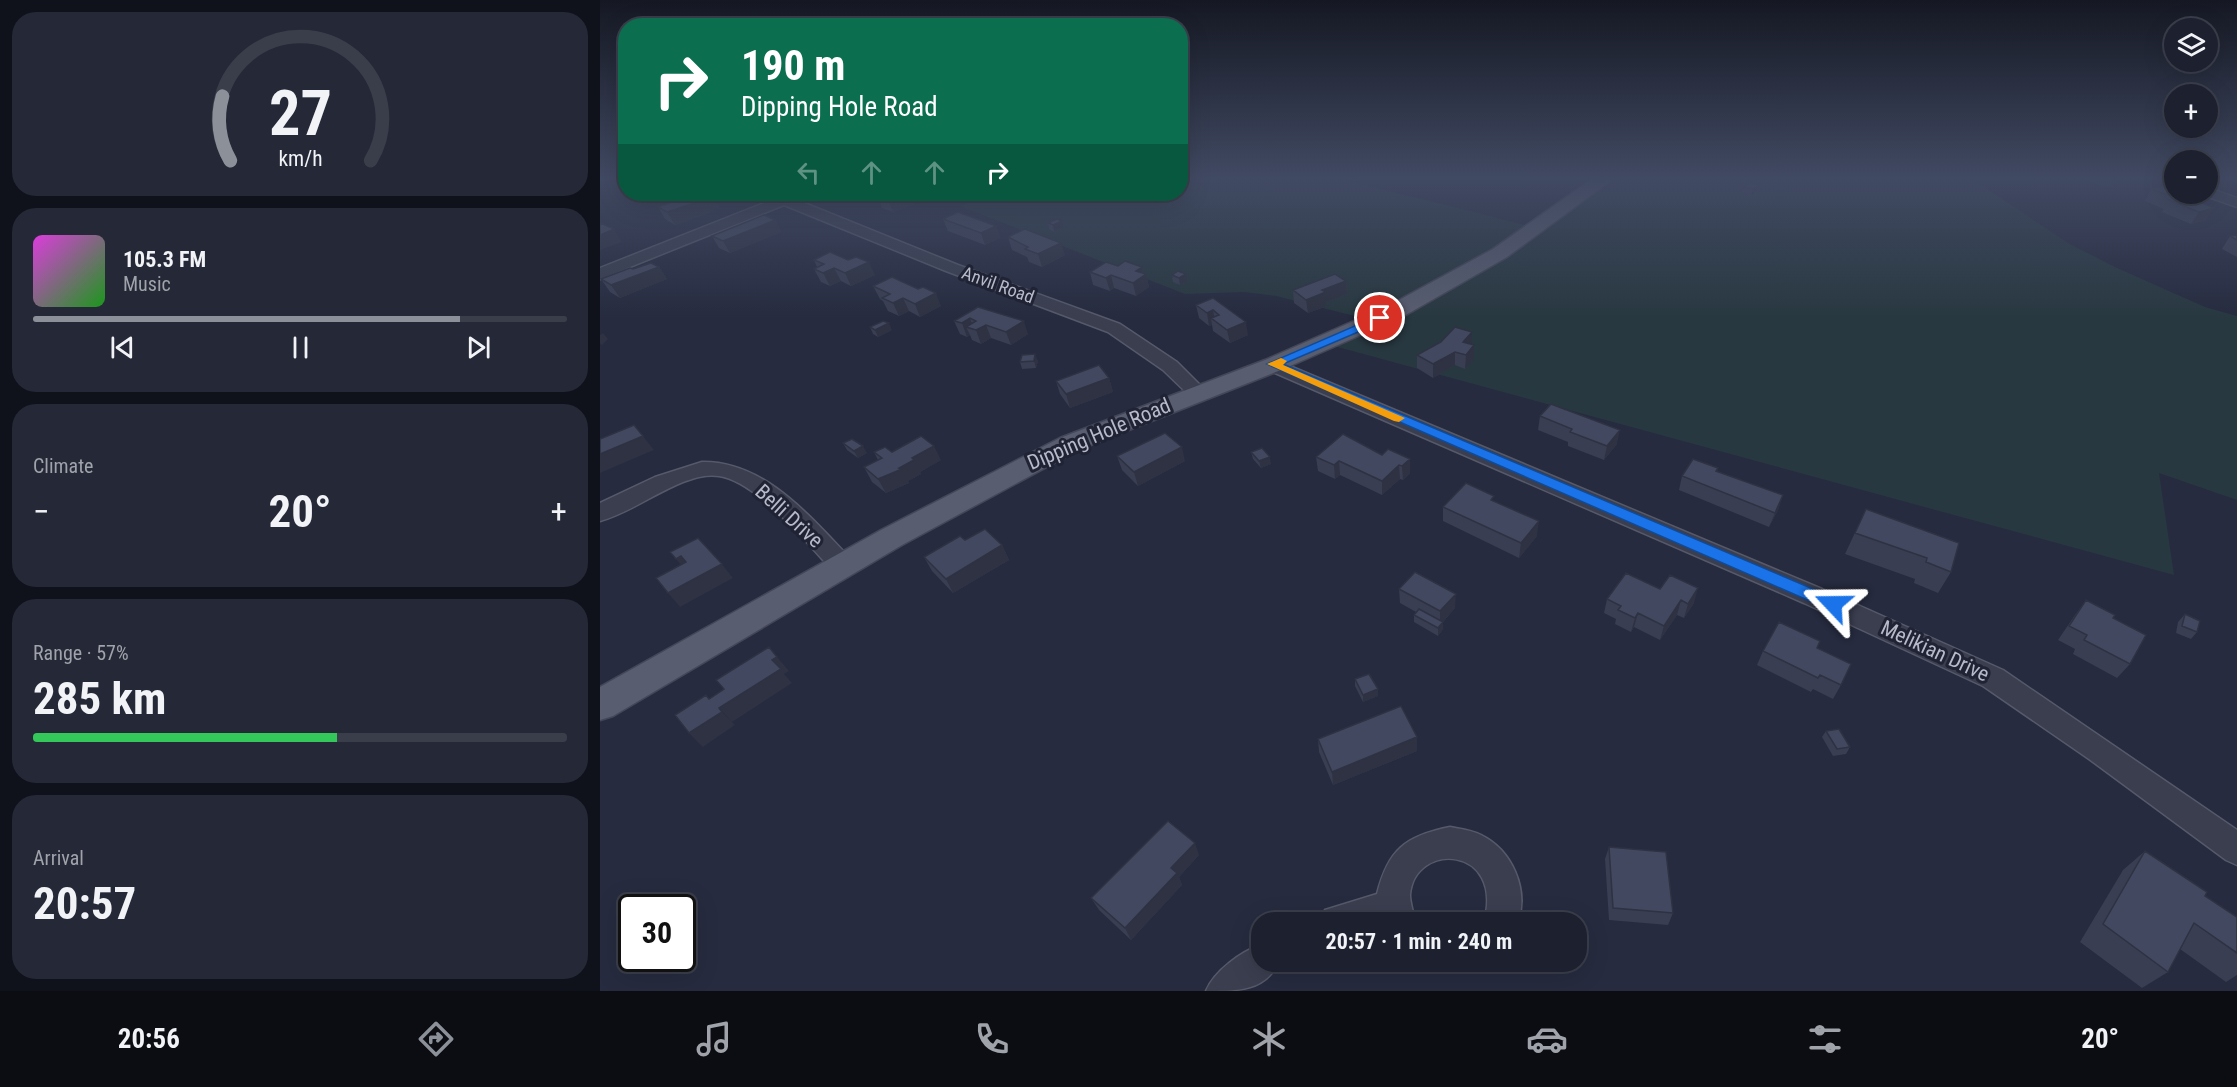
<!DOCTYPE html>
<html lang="en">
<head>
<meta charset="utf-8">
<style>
	:root { --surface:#1c202f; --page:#252837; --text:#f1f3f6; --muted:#a0a3aa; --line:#3a3e4b; --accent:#8c9099 }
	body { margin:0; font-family:"Roboto Condensed",sans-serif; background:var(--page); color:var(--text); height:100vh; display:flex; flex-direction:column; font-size:22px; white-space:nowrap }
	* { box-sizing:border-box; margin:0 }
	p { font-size:20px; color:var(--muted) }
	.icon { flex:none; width:33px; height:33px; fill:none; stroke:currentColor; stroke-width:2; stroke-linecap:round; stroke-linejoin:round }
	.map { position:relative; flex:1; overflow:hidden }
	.sheet { display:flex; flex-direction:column; gap:12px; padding:12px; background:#0f121a; width:600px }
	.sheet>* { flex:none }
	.hud { position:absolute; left:18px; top:18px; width:570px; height:183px; border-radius:24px; box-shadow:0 6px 24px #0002,0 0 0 2px var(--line); background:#0b6e4f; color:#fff; overflow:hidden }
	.controls { position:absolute; left:1564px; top:18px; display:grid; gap:12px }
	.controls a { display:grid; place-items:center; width:54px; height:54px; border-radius:50%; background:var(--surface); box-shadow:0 6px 24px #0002,0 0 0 2px var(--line); font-size:30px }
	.speed { position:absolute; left:18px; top:894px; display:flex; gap:12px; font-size:30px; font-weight:700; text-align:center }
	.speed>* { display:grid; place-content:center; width:78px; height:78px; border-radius:50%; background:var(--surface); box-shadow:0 6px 24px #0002,0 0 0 2px var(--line); line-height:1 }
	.speed .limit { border:3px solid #111; border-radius:9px; background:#fff; color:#111 }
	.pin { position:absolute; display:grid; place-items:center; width:51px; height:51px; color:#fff; margin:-26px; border:3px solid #fff; border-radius:50%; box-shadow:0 2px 6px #0007 }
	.me { position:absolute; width:66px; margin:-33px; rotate:293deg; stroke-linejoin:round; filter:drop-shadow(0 0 4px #0008) }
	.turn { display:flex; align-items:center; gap:21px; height:126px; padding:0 24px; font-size:27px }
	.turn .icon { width:78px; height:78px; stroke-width:2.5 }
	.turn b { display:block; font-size:42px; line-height:51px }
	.lanes { display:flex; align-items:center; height:57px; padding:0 24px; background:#0003; justify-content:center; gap:30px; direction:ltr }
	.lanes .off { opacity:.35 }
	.big { font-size:45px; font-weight:700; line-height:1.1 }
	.sheet .widget { flex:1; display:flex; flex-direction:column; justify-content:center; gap:9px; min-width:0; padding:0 21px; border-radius:24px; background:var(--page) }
	.sheet .dial { align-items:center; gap:0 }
	.dial svg { height:156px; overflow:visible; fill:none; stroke:var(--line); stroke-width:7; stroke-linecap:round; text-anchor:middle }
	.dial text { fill:var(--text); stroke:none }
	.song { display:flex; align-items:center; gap:18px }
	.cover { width:72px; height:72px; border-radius:9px; background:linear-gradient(135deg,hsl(300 70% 55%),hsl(120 70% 35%)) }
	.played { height:6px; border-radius:3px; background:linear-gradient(90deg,var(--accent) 80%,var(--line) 80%) }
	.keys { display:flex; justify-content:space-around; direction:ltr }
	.heat { display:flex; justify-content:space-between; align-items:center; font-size:33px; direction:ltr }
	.charge { height:9px; border-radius:4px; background:linear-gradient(90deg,#34c759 57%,var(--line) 0) }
	.trip { position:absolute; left:651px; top:912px; width:336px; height:60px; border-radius:24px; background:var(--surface); box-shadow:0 6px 24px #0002,0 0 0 2px var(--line); font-weight:700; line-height:60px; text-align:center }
	.dock { display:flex; height:96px; justify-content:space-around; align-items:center; background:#0b0d13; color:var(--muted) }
	.dock .icon { width:42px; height:42px }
	.dock .selected { color:var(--accent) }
	.dock b { font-size:27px; color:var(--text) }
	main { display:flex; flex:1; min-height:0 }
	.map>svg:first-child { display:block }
	.green { fill:#283840 }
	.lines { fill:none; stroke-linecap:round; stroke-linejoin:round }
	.minor-casing { stroke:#555969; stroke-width:3 }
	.major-casing { stroke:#434758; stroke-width:3 }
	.minor { fill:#3a3e4f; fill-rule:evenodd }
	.major { fill:#585d6f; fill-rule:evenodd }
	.wall { fill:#393e52 }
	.shaded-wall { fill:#2e3242 }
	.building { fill:#42485f; stroke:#2e3242; stroke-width:1.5 }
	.route { fill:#1a73e8; stroke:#114b97; stroke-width:1.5 }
	.slow { fill:#f59e0b }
	.labels { text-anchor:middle; stroke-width:6; stroke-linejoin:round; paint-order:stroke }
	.far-street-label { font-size:18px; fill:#b6bac9; stroke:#1f2334 }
	.street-label { font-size:21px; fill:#b6bac9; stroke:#1f2334 }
</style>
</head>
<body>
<main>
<section class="sheet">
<div class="widget dial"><svg viewBox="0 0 100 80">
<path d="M14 69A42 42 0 1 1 86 69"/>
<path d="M14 69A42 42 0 0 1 10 36" stroke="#8c9099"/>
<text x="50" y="56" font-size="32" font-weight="700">27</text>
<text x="50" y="72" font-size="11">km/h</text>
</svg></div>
<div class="widget">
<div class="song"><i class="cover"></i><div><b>105.3 FM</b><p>Music</p></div></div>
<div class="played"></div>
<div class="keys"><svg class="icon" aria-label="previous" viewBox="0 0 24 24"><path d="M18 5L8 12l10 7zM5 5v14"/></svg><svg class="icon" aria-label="pause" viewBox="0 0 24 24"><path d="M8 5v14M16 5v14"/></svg><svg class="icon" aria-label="next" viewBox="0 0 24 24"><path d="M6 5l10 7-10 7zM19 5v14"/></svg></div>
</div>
<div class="widget"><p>Climate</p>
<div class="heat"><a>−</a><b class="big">20°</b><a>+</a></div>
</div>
<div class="widget"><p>Range · 57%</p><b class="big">285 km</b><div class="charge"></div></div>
<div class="widget"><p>Arrival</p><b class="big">20:57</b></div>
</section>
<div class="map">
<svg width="1637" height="991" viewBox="0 0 1637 991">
	<rect width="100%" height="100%" fill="#262b3f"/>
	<path class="green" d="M581,179H741L925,225L994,179H1372L1468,243L1515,267L1605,307L1637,316V500L1559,473L1574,575L734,346L774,321L676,296L644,292L585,294L360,206L392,194H580Z"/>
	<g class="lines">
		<g class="minor-casing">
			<path id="minor" d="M1565,179H1575V185Z
				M1608,188L1637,198V207L1603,195L1602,194H1608Z
				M187,194H202L201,198L197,200L358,265L520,324L577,362L607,392L604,396H590L563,370L508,332L346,271L184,205L0,279V268Z
				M673,359L1222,589L1403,670L1637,830V865L1626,860L1489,759L1383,686L1204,603L666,369L664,365L666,361Z
				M102,462C165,461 210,517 251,559L254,565L251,571L242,574L233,571C208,544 156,481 119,476C106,474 94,478 83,482C55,493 29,513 0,521V503L55,477Z
				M850,827C860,829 871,830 881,835C912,850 929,889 918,922H884C905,845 814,841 810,895C810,903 814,914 815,922H720L725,910L777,894C788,850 805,836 850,827Z
				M662,944V962H679C665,991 638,991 606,991C615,970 641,952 662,944Z"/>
		</g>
		<g class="major-casing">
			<path id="major" d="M992,179H1013L907,257L804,316L681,370L478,450L302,545L13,716L0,720V687L281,530L460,438L665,360L788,306L893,249Z"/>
		</g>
		<use href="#minor" class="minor"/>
		<use href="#major" class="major"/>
	</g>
	<path class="wall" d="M1485,179H1518L1515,184L1509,187L1499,185Z
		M1626,179H1637V184Z
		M1159,185L1157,191L1151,195L1142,193L1144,187Z
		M1551,189L1581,194L1606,220L1591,224L1562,212L1564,209L1545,201Z
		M271,194H310L314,204L293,212L282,208L280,202L273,199Z
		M112,195L119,207L113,209L114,211L75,225L65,219L58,207Z
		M343,219L396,226L400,238L385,245L348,231Z
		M175,220L181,232L130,253L119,248L112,236Z
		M448,223L464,227L454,232L449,229Z
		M1637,235V257L1622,249L1630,236Z
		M408,237L465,255L442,267L429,262L427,257L412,250Z
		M214,260L275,275L251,286L241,281L230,286L221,282L214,269L217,267Z
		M518,266L542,267L544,274H546L549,287L536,296L514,288L510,291L493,285L490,272Z
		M59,267L67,279L20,298L10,292L1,279L33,269Z
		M572,275L587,281L580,285L573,282Z
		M746,281L747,294L726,302L727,306L708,313L694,303L693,290Z
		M273,286L341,306L320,317L309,311L299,316L288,311L283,301L280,299Z
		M613,298L648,335L630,343L613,331L612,325L609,326L599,318L596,305Z
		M378,307L428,334L411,345L391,338L381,344L372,340L370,335L367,337L360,334L354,321Z
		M270,327L292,330L278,337L273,334Z
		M871,344L874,345V359L865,369L855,365L833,378L817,368V355Z
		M438,361L436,368L422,369L420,362Z
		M509,378L513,392L470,408L460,394L456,381Z
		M940,416L1017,444L1004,460L968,446V442L938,430Z
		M243,443L267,453L258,458L247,450Z
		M274,452H292L341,460L320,472L321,474L308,481L309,483L286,493L272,482L264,467L278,460Z
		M651,452L671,464L661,468L653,459Z
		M782,455L810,459V473L803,480L800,479L782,495L740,475L735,479L718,471L716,457Z
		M517,456L585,461L538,486L522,470Z
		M1118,468L1117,472L1183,495L1178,510L1169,527L1079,490L1082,476Z
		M894,501L937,536L919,558L843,521V507Z
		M1266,509L1351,572L1338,593L1314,583L1315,579L1245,554Z
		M365,540L402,545L409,560L353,593L332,571L324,557Z
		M799,589L855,608L843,622V629L838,636L814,622V615L816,612L800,603Z
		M1060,589L1094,603L1084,618L1077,615L1060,640L1034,627L1031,632L1015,624L1016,619L1004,613L1007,599Z
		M1486,600L1513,618L1530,664L1517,678L1473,654L1475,649L1458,640L1475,615Z
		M1585,614L1597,632L1591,639L1576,633L1578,622Z
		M1217,648L1241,685L1233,699L1213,689L1211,692L1157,665L1163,651Z
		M755,679L778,689V696L763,702L755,686Z
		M1226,731L1250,747L1246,754L1233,756L1222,737Z
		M718,739L817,751L733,785L719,752Z
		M1009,847L1073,913L1068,925L1009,920L1005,859Z
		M1545,851L1605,896L1637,917V975L1626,982L1580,949L1568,972L1542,988L1480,942L1523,870Z
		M599,855L579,877L582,885L531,940L499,910L491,898Z"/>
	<path class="shaded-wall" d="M1514,179H1518L1515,184L1509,187Z
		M1159,185L1157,191L1151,195L1153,189Z
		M305,194H310L314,204L293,212L288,200Z
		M112,195L119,207L113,209L114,211L75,225L67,212Z
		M1614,208L1606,220L1591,224L1599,212Z
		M175,220L181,232L130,253L123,241Z
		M462,221L464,227L454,232L453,225Z
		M396,226L400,238L385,245L381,233Z
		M14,229L22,242L0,250V235Z
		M461,243L465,255L442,267L438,254Z
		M269,262L275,275L251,286L245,273Z
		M59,267L67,279L20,298L11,285Z
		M542,267L544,275L546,274L549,287L536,296L533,283L536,271Z
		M234,268L241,281L230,286L223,273Z
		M586,274L587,281L580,285L579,278Z
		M511,275L514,288L510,291L506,278Z
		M746,281L747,294L726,302L727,306L708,313L706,300L722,290Z
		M336,293L341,306L320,317L315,304Z
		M303,298L309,311L299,316L293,303Z
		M613,310L615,321L611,318L612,325L609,326L607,313Z
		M370,318L374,330L366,327L370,335L367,337L362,323Z
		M424,321L428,334L411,345L406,332Z
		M646,322L648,335L630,343L627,330Z
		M289,323L292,330L278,337L275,330Z
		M386,325L391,338L381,344L376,330Z
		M872,332L871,345L862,355L863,342Z
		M3,333L8,339L2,345L0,343V335Z
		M874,345V359L865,369L866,355Z
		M855,352V365L833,378V364Z
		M435,354L438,361L436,368L434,361Z
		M509,378L513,392L470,408L466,394Z
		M1020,430L1017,444L1004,460L1007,446Z
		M43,436L54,450L0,473V454Z
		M263,446L267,453L258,458L254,451Z
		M334,446L341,460L320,472L321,474L308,481L309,483L286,493L278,479L312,458Z
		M582,447L585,461L538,486L534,472Z
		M670,457L671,464L661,468L659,461Z
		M810,459V473L803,480L802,466Z
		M739,461L740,475L735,479L734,465Z
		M799,465L800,479L782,495V481Z
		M1183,495L1178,510L1169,527L1175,513Z
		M939,521L937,536L919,558L921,543Z
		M402,545L409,560L353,593L346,579Z
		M81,556L92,571L88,573L76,559Z
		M122,564L133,578L80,607L68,593Z
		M1098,588L1094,603L1084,618L1088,604Z
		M856,594L855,608L840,625V611Z
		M1081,600L1077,615L1060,640L1064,626Z
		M1038,613L1034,627L1031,632L1035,618Z
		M843,622V629L838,636V628Z
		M177,657L189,671L184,674L192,683L132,722L119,708L172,660Z
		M778,689V696L763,702V695Z
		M122,712L135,725L103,747L89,733Z
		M817,737V751L733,785L732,772Z
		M595,843L599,855L579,877L582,885L531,940L525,928L571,868Z"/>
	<path class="building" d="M1150,182L1159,185L1153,189L1144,187Z
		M1563,186L1575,191V194H1581L1614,208L1599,212L1569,200L1575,198L1551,189Z
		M94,194H109L112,195L105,198L107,199L67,212L58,207Z
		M283,194H305L288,200L277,196Z
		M358,212L396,226L381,233L343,219Z
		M164,215L175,220L123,241L112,236Z
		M457,219L462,221L453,225L448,223Z
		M0,223L14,229L0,235Z
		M425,229L461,243L438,254L425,249L428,247L408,237Z
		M1637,235V240L1630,236Z
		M230,252L248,260L256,257L269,262L245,273L234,268L223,273L214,269L224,264L214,260Z
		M525,261L542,267L536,271L546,274L533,283L511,275L506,278L490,272L506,262L518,266Z
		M51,263L59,267L11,285L1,279L30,268L33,269Z
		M578,271L586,274L579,278L572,275Z
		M735,274L746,281L722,290L726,292L706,300L693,290Z
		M292,277L318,289L323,287L336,293L315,304L303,298L293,303L282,298L290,294L273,286Z
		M613,298L646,322L627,330L611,318L619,315L613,310L607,313L596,305Z
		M378,307L424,321L406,332L386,325L376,330L366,327L376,321L370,318L362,323L354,321Z
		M283,321L289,323L275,330L270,327Z
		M855,327L872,332L863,342L874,345L866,355L855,352L833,364L817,355L841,342Z
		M435,354L434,361L420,362L422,355Z
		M499,365L509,378L466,394L456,381Z
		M951,404L1020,430L1007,446L970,432L972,429L940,416Z
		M34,425L43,436L0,454V439Z
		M565,433L582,447L534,472L517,456Z
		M743,434L782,455L788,449L810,459L802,466L799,465L782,481L739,461L734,465L716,457Z
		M321,436L334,446L312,458L314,460L299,468L302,469L278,479L264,467L282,458L274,452L285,447L292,452Z
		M252,439L263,446L254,451L243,443Z
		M662,448L670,457L659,461L651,452Z
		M1093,459L1118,468L1116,471L1183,495L1175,513L1082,476Z
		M866,483L894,496L891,500L939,521L921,543L843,507Z
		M1266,509L1359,543L1351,572L1326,562L1327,558L1255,533Z
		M385,529L402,545L346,579L324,557L360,536L365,540Z
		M98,538L122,564L68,593L56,578L86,562L81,556L76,559L70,552Z
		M815,572L856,594L840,611L799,589Z
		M1026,573L1060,589L1070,575L1098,588L1088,604L1081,600L1064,626L1038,613L1035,618L1018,610L1021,606L1007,599Z
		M1486,600L1515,615L1513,618L1546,635L1530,664L1484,640L1487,635L1469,626Z
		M819,609L843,622L838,628L814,615Z
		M1585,614L1600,621L1597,632L1582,626Z
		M1179,622L1220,641L1217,648L1251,664L1241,685L1220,675L1218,678L1163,651Z
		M169,647L177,657L172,660L181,669L119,708L122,712L89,733L75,715L106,695L109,699L124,689L116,680Z
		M769,674L778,689L763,695L755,679Z
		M801,706L817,737L732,772L718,739Z
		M1239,729L1250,747L1237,749L1226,731Z
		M568,821L595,843L571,868L577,873L525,928L491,898Z
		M1009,847L1066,852L1073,913L1013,908Z
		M1545,851L1607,892L1605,896L1637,917V953L1594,923L1568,972L1503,924Z"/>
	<linearGradient id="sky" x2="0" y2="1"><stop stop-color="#151823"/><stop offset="0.56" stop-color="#414a63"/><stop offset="1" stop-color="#414a63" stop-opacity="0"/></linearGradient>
	<rect width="1637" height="318" fill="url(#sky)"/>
	<path class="route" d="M780,315L784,316V321L683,364L1239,600L1241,604L1239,609H1228L667,364Z"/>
	<path class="slow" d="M681,358L687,361L683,365L805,418L799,422L794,421L667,364Z"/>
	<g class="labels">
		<g class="far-street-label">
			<text transform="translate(398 285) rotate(20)" y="6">Anvil Road</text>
		</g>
		<g class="street-label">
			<text transform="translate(499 434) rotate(-23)" y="7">Dipping Hole Road</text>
			<text transform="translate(189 516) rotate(42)" y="7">Belli Drive</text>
			<text transform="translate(1335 651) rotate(25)" y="7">Melikian Drive</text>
		</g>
	</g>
</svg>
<div class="controls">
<a><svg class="icon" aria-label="layers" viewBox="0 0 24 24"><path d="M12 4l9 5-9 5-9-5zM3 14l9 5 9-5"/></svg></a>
<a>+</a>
<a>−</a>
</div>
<div class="speed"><div class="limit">30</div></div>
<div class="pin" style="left:780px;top:318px;background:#d93025"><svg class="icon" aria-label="arrive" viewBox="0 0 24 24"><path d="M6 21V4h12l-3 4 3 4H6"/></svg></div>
<svg class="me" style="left:1233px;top:604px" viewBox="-20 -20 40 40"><path d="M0-17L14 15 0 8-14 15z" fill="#1a73e8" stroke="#fff" stroke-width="4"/></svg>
<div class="trip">20:57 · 1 min · 240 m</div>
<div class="hud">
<div class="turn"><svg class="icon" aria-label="right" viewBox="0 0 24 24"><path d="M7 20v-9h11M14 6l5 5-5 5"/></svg><div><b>190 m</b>Dipping Hole Road</div></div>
<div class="lanes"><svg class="icon off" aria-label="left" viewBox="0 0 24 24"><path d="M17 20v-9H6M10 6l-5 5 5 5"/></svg><svg class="icon off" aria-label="ahead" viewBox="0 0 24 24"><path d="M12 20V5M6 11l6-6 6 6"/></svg><svg class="icon off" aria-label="ahead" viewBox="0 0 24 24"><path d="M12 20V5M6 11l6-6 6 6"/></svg><svg class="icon" aria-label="right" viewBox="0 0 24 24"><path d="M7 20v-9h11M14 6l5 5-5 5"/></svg></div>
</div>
</div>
</main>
<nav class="dock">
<b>20:56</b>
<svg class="icon selected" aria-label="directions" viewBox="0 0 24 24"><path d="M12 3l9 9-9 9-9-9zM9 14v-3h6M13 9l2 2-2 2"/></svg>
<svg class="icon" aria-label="music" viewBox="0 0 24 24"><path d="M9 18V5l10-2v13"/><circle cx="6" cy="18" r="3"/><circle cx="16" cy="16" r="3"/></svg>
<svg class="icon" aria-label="phone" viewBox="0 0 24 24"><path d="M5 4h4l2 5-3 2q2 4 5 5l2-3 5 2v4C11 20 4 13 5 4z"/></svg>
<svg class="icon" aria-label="climate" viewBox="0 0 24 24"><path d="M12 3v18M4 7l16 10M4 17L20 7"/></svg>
<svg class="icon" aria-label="car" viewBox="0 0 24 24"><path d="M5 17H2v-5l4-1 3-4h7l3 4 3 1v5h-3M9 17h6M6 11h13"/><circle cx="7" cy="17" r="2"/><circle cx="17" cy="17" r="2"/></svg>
<svg class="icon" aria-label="filters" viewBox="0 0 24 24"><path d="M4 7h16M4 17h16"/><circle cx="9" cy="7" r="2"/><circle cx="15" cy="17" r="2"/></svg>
<b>20°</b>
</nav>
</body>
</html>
